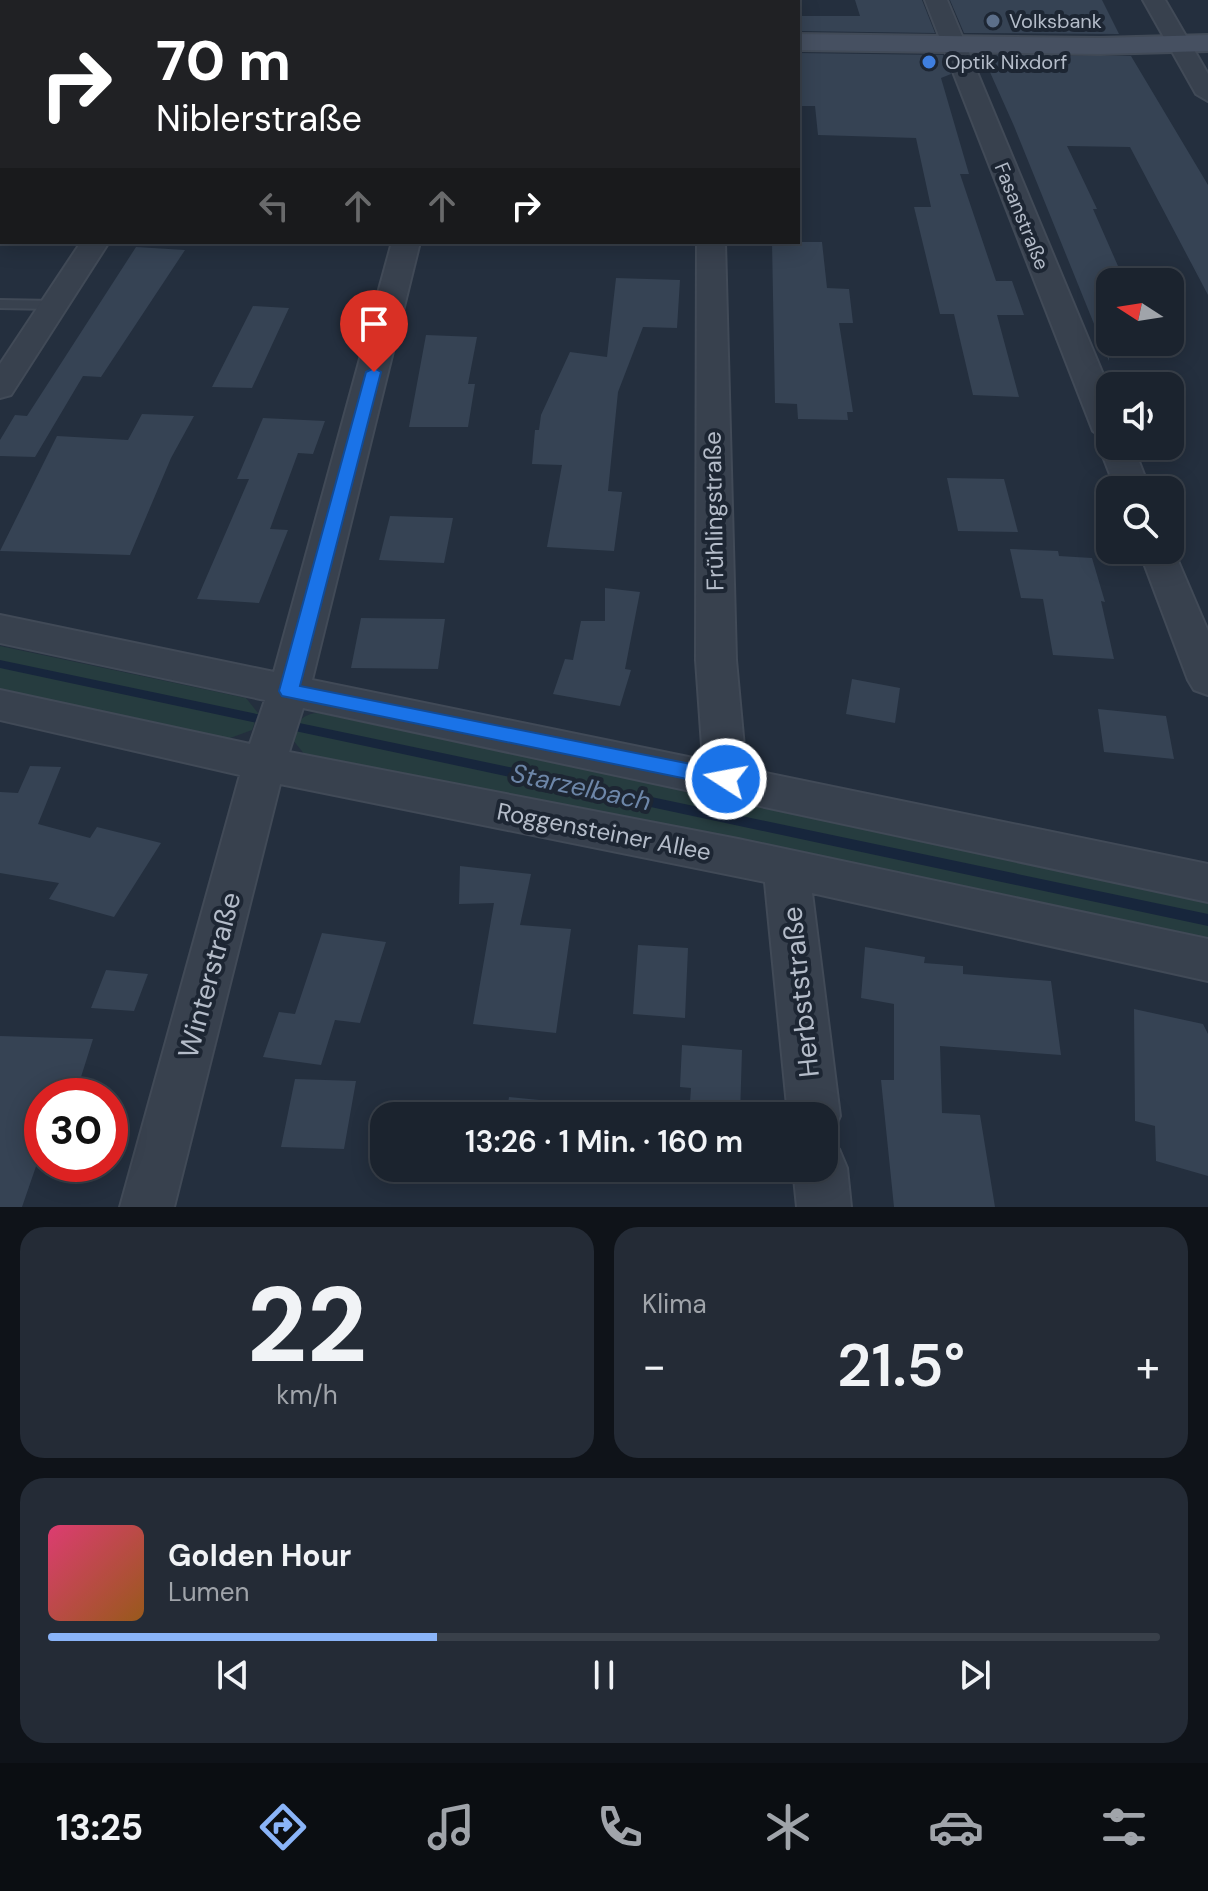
<!DOCTYPE html>
<html lang="de">
<head>
<meta charset="utf-8">
<style>
	:root { --surface:#1b232e; --page:#242b36; --text:#f1f3f6; --muted:#a0a4aa; --line:#39404a; --accent:#8ab4f8 }
	body { margin:0; font-family:"DM Sans",sans-serif; background:var(--page); color:var(--text); height:100vh; display:flex; flex-direction:column; font-size:30px; white-space:nowrap }
	* { box-sizing:border-box; margin:0 }
	p { font-size:26px; color:var(--muted) }
	.icon { flex:none; width:44px; height:44px; fill:none; stroke:currentColor; stroke-width:2; stroke-linecap:round; stroke-linejoin:round }
	.map { position:relative; height:1207px; overflow:hidden }
	.sheet { display:flex; flex-direction:column; gap:20px; padding:20px; background:#0f1319; flex:1 }
	.sheet>* { flex:none }
	.banner { position:absolute; left:0px; top:0px; width:800px; height:244px; box-shadow:0 4px 20px #0003,0 0 0 2px var(--line); background:#202124; color:#fff; overflow:hidden }
	.needle { width:52px; rotate:282deg }
	.buttons { position:absolute; left:1096px; top:268px; display:grid; gap:16px }
	.buttons a { display:grid; place-items:center; width:88px; height:88px; border-radius:16px; background:var(--surface); box-shadow:0 4px 20px #0003,0 0 0 2px var(--line); font-size:40px }
	.speed { position:absolute; left:24px; top:1078px; display:flex; gap:16px; font-size:40px; font-weight:700; text-align:center }
	.speed>* { display:grid; place-content:center; width:104px; height:104px; border-radius:50%; background:var(--surface); box-shadow:0 4px 20px #0003,0 0 0 2px var(--line); line-height:1 }
	.speed .limit { border:12px solid #d22; background:#fff; color:#111 }
	.pin { position:absolute; display:grid; place-items:center; width:68px; height:68px; color:#fff; margin:-82px -34px; border-radius:50% 50% 50% 0; rotate:-45deg; box-shadow:0 0 8px #0007 }
	.pin .icon { rotate:45deg }
	.me { position:absolute; width:88px; margin:-44px; rotate:281deg; stroke-linejoin:round; filter:drop-shadow(0 0 6px #0008) }
	.turn { display:flex; align-items:center; gap:28px; height:168px; padding:0 24px; font-size:36px }
	.turn .icon { width:104px; height:104px; stroke-width:2.5 }
	.turn b { display:block; font-size:56px; line-height:68px }
	.lanes { display:flex; align-items:center; height:76px; padding:0 24px; background:#0003; justify-content:center; gap:40px; direction:ltr }
	.lanes .off { opacity:.35 }
	.big { font-size:60px; font-weight:600; line-height:1.1 }
	.sheet .widget { flex:1; display:flex; flex-direction:column; justify-content:center; gap:12px; min-width:0; padding:0 28px; border-radius:24px; background:var(--page) }
	.sheet .dial { align-items:center; gap:0 }
	.dial b { font-size:104px; line-height:1 }
	.song { display:flex; align-items:center; gap:24px }
	.cover { width:96px; height:96px; border-radius:12px; background:linear-gradient(135deg,hsl(340 70% 55%),hsl(30 70% 35%)) }
	.played { height:8px; border-radius:4px; background:linear-gradient(90deg,var(--accent) 35%,var(--line) 35%) }
	.keys { display:flex; justify-content:space-around; direction:ltr }
	.heat { display:flex; justify-content:space-between; align-items:center; font-size:44px; direction:ltr }
	.sheet .tiles { flex:1; display:grid; gap:20px; grid-template-columns:1fr 1fr }
	.widget:last-child { grid-column:span 2 }
	.trip { position:absolute; left:370px; top:1102px; width:468px; height:80px; border-radius:24px; background:var(--surface); box-shadow:0 4px 20px #0003,0 0 0 2px var(--line); font-weight:600; line-height:80px; text-align:center }
	.menu { display:flex; height:128px; justify-content:space-around; align-items:center; background:#0b0e12; color:var(--muted) }
	.menu .icon { width:56px; height:56px }
	.menu .active { color:var(--accent) }
	.menu b { font-size:36px; color:var(--text) }
	.map>svg:first-child { display:block }
	.green { fill:#263c3f }
	.lines { fill:none; stroke-linecap:round; stroke-linejoin:round }
	.stream { fill:#17263c; fill-rule:evenodd }
	.building { fill:#364354 }
	.lane-casing { stroke:#414a57; stroke-width:4 }
	.street-casing { stroke:#414a57; stroke-width:4 }
	.secondary-casing { stroke:#414a57; stroke-width:4 }
	.lane { fill:#38414e; fill-rule:evenodd }
	.street { fill:#38414e; fill-rule:evenodd }
	.secondary { fill:#465061; fill-rule:evenodd }
	.route { fill:#1a73e8; stroke:#114b97; stroke-width:2 }
	.service-dot { fill:#5c6f8a; stroke:#1d2633; stroke-width:3 }
	.shop-dot { fill:#3f7fe0; stroke:#1d2633; stroke-width:3 }
	.labels { text-anchor:middle; stroke-width:8; stroke-linejoin:round; paint-order:stroke }
	.far-poi-label { font-size:20px; fill:#b4bcc9; stroke:#1d2633; text-anchor:start }
	.far-street-label { font-size:20px; fill:#b4bcc9; stroke:#1d2633 }
	.street-label { font-size:24px; fill:#b4bcc9; stroke:#1d2633 }
	.water-label { font-size:26px; font-style:italic; fill:#6d86a8; stroke:#1d2633 }
	.near-street-label { font-size:28px; fill:#b4bcc9; stroke:#1d2633 }
</style>
</head>
<body>
<div class="map">
<svg width="1208" height="1207" viewBox="0 0 1208 1207">
	<rect width="100%" height="100%" fill="#242f3e"/>
	<path class="green" d="M0,646L246,698L258,713L252,730L222,741L0,692Z
		M318,713L1208,900V950L306,756L292,739C297,724 300,714 318,713Z"/>
	<g class="lines">
		<path class="stream" d="M0,660L1208,914V926L0,668Z"/>
	</g>
	<path class="building" d="M855,0H922L935,33L798,31V16H860Z
		M950,0H1102L1119,34L964,33Z
		M798,53L943,55L951,74L941,78L969,174H960L996,281H1012L1024,315H997L1019,397L973,395L954,314H940L914,207H931L916,138L818,135L815,106H798Z
		M973,55L1131,56L1208,185V295L1130,147L1067,146L1097,209H1093L1125,282H1110L1109,361L1014,126L985,61L977,64Z
		M772,242H822L827,288L849,289L853,323H839L853,412H847L848,420L798,419L797,404L775,403Z
		M136,247L185,250L101,377L83,376L35,457L0,456V440L15,415L27,416Z
		M616,278L680,280L677,328L643,327L618,392L608,491L622,492L614,551L547,547L562,465L532,464L535,430H539L541,415L570,352L607,357Z
		M253,306L289,308L252,388L212,387Z
		M426,335L477,337L468,384H475L468,427H409Z
		M142,414L194,416L171,458L130,555L0,551L57,436L128,440Z
		M263,418L325,421L313,454L298,453L270,529L288,530L259,603L197,599L249,479H237Z
		M947,478L1004,479L1018,532L958,531Z
		M390,516L453,518L444,563L379,560Z
		M1010,549L1058,551L1059,556L1092,558L1105,602L1101,601L1114,659L1053,655L1043,599L1021,598Z
		M605,588L640,592L625,669L631,670L620,706L553,694L565,659L573,660L581,621H605Z
		M361,618L445,619L438,669L351,668Z
		M852,679L900,688L895,723L846,714Z
		M1098,709L1166,716L1174,759L1104,752Z
		M30,766L61,767L38,824L90,838L97,827L161,843L114,917L49,899L59,883L0,873V792L18,793Z
		M460,866L531,874L520,925L571,929L556,1033L473,1024L494,903L459,904Z
		M322,933L386,942L360,1023L335,1020L321,1065L263,1057L279,1012L295,1014Z
		M638,945L688,948L685,1018L633,1014Z
		M865,947L925,957L924,963L963,966V974L1051,981L1061,1055L940,1046L942,1113L980,1115L995,1207H894L881,1080H894V1004L861,998Z
		M106,970L148,974L134,1011L91,1008Z
		M1134,1009L1203,1024L1208,1034V1176L1156,1161L1155,1126L1135,1121Z
		M0,1036L93,1039L75,1096H42V1149L22,1207H0Z
		M682,1045L742,1050L740,1116H689L691,1088L680,1087Z
		M295,1079L356,1081L344,1149L281,1147Z
		M509,1097L610,1107L608,1116H506Z
		M498,1168H603L601,1183L497,1172Z"/>
	<g class="lines">
		<g class="lane-casing">
			<path id="lane" d="M90,0H101L89,2Z
				M0,300L54,301L61,305L54,309L0,308Z"/>
		</g>
		<g class="street-casing">
			<path id="street" d="M242,0H264L241,2Z
				M476,0H498L475,2Z
				M695,0H717V2H695Z
				M925,0H947L1110,391V446H1133L1150,490H1116L1099,446L1104,439L1093,431Z
				M1143,0H1165L1208,74V101L1196,94Z
				M81,242H109L11,395L0,398V364Z
				M392,242H420L312,680L703,760L696,660L697,242H725L736,660L746,769L1208,864V902L303,708L289,752L738,839L1208,939V981L812,893L840,1116L832,1134L824,1137V1116H788L765,882L280,784L174,1207H120L240,775L0,720V690L250,744L265,700L0,643V615L274,672Z
				M1170,542L1208,631V695L1194,690L1188,680L1139,550H1170Z
				M824,1143L839,1149L847,1168L851,1207H797L793,1168H824Z"/>
		</g>
		<g class="secondary-casing">
			<path id="secondary" d="M0,15H2V31H0Z
				M798,34L1100,38L1208,35V51L1100,54L798,50Z"/>
		</g>
		<use href="#lane" class="lane"/>
		<use href="#street" class="street"/>
		<use href="#secondary" class="secondary"/>
	</g>
	<path class="route" d="M374,368L381,372L300,686L726,771L733,773L736,779L733,784L726,787L282,696L279,691L366,372Z"/>
	<circle class="service-dot" cx="993" cy="21" r="8"/>
	<circle class="shop-dot" cx="929" cy="62" r="8"/>
	<g class="labels">
		<g class="far-poi-label">
			<text x="1009" y="28">Volksbank</text>
			<text x="945" y="69">Optik Nixdorf</text>
		</g>
		<g class="far-street-label">
			<text transform="translate(1022 216) rotate(68)" y="7">Fasanstraße</text>
		</g>
		<g class="street-label">
			<text transform="translate(714 511) rotate(-91)" y="8">Frühlingstraße</text>
			<text transform="translate(604 832) rotate(11)" y="8">Roggensteiner Allee</text>
		</g>
		<g class="water-label">
			<text transform="translate(581 787) rotate(12)" y="9">Starzelbach</text>
		</g>
		<g class="near-street-label">
			<text transform="translate(209 975) rotate(-75)" y="10">Winterstraße</text>
			<text transform="translate(800 992) rotate(-96)" y="10">Herbststraße</text>
		</g>
	</g>
</svg>
<div class="buttons">
<a><svg class="needle" viewBox="-14 -14 28 28"><path d="M0-13l5 13h-10z" fill="#e53935"/><path d="M0 13l5-13h-10z" fill="#a0a4aa"/></svg></a>
<a><svg class="icon" aria-label="sound" viewBox="0 0 24 24"><path d="M4 9h4l5-4v14l-5-4H4zM17 9q2 3 0 6"/></svg></a>
<a><svg class="icon" aria-label="search" viewBox="0 0 24 24"><circle cx="10" cy="10" r="6"/><path d="M15 15l6 6"/></svg></a>
</div>
<div class="speed"><div class="limit">30</div></div>
<div class="pin" style="left:374px;top:372px;background:#d93025"><svg class="icon" aria-label="arrive" viewBox="0 0 24 24"><path d="M6 21V4h12l-3 4 3 4H6"/></svg></div>
<svg class="me" style="left:726px;top:779px" viewBox="-20 -20 40 40"><circle r="17" fill="#1a73e8" stroke="#fff" stroke-width="3"/><path d="M0-11L8 9 0 5-8 9z" fill="#fff"/></svg>
<div class="trip">13:26 · 1 Min. · 160 m</div>
<div class="banner">
<div class="turn"><svg class="icon" aria-label="right" viewBox="0 0 24 24"><path d="M7 20v-9h11M14 6l5 5-5 5"/></svg><div><b>70 m</b>Niblerstraße</div></div>
<div class="lanes"><svg class="icon off" aria-label="left" viewBox="0 0 24 24"><path d="M17 20v-9H6M10 6l-5 5 5 5"/></svg><svg class="icon off" aria-label="ahead" viewBox="0 0 24 24"><path d="M12 20V5M6 11l6-6 6 6"/></svg><svg class="icon off" aria-label="ahead" viewBox="0 0 24 24"><path d="M12 20V5M6 11l6-6 6 6"/></svg><svg class="icon" aria-label="right" viewBox="0 0 24 24"><path d="M7 20v-9h11M14 6l5 5-5 5"/></svg></div>
</div>
</div>
<section class="sheet">
<div class="tiles">
<div class="widget dial"><b>22</b><p>km/h</p></div>
<div class="widget"><p>Klima</p>
<div class="heat"><a>−</a><b class="big">21.5°</b><a>+</a></div>
</div>
<div class="widget">
<div class="song"><i class="cover"></i><div><b>Golden Hour</b><p>Lumen</p></div></div>
<div class="played"></div>
<div class="keys"><svg class="icon" aria-label="previous" viewBox="0 0 24 24"><path d="M18 5L8 12l10 7zM5 5v14"/></svg><svg class="icon" aria-label="pause" viewBox="0 0 24 24"><path d="M8 5v14M16 5v14"/></svg><svg class="icon" aria-label="next" viewBox="0 0 24 24"><path d="M6 5l10 7-10 7zM19 5v14"/></svg></div>
</div>
</div>
</section>
<nav class="menu">
<b>13:25</b>
<svg class="icon active" aria-label="directions" viewBox="0 0 24 24"><path d="M12 3l9 9-9 9-9-9zM9 14v-3h6M13 9l2 2-2 2"/></svg>
<svg class="icon" aria-label="music" viewBox="0 0 24 24"><path d="M9 18V5l10-2v13"/><circle cx="6" cy="18" r="3"/><circle cx="16" cy="16" r="3"/></svg>
<svg class="icon" aria-label="phone" viewBox="0 0 24 24"><path d="M5 4h4l2 5-3 2q2 4 5 5l2-3 5 2v4C11 20 4 13 5 4z"/></svg>
<svg class="icon" aria-label="climate" viewBox="0 0 24 24"><path d="M12 3v18M4 7l16 10M4 17L20 7"/></svg>
<svg class="icon" aria-label="car" viewBox="0 0 24 24"><path d="M5 17H2v-5l4-1 3-4h7l3 4 3 1v5h-3M9 17h6M6 11h13"/><circle cx="7" cy="17" r="2"/><circle cx="17" cy="17" r="2"/></svg>
<svg class="icon" aria-label="filters" viewBox="0 0 24 24"><path d="M4 7h16M4 17h16"/><circle cx="9" cy="7" r="2"/><circle cx="15" cy="17" r="2"/></svg>
</nav>
</body>
</html>
